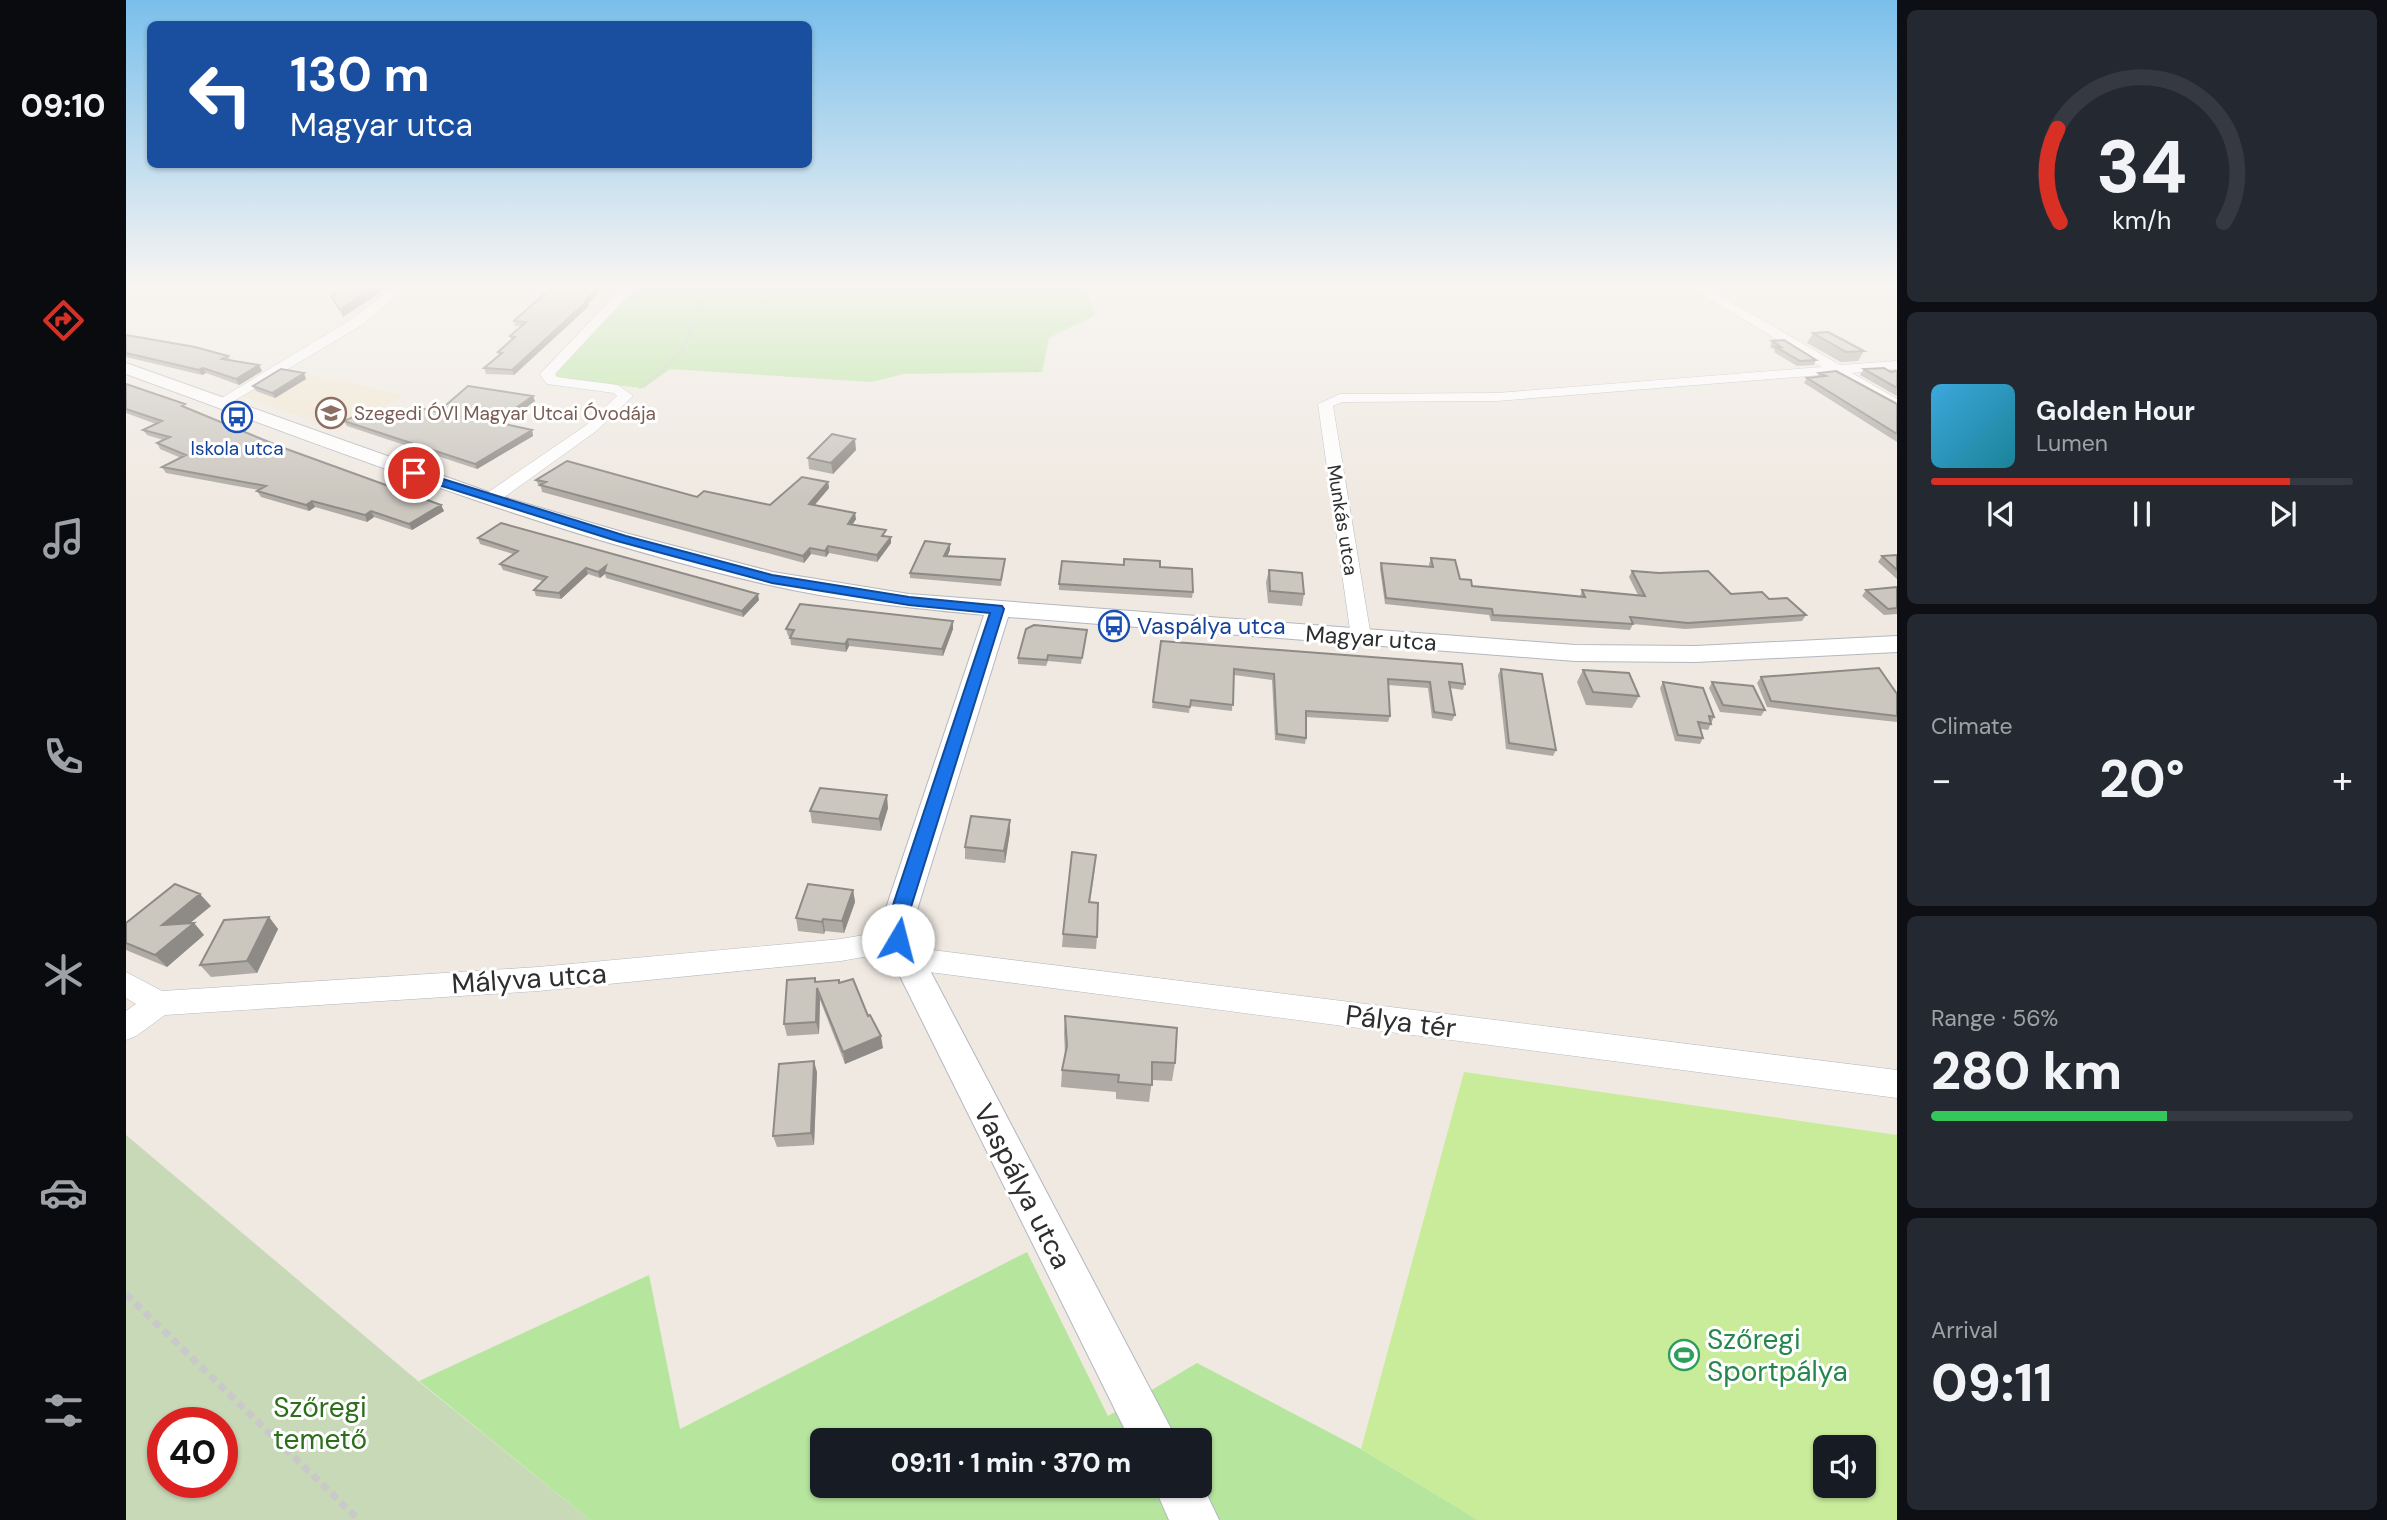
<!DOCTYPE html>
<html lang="en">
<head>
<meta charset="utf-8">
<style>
	:root { --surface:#171b24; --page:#242831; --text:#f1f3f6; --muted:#9ea1a6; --line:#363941; --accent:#d93025 }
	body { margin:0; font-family:"DM Sans",sans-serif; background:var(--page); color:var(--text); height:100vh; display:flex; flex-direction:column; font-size:26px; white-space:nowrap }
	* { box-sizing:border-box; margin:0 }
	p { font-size:23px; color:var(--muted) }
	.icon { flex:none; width:38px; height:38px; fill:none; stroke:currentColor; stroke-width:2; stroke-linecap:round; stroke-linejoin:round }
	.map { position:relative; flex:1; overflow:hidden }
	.side { display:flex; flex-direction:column; gap:10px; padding:10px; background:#0d0f14; width:490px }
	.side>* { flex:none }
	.top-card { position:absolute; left:21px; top:21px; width:665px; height:147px; border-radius:10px; box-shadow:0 2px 5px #0004; background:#1a4fa0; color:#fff; overflow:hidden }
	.controls { position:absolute; left:1687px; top:1435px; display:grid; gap:14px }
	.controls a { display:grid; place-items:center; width:63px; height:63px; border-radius:10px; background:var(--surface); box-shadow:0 2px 5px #0004; font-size:35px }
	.speed { position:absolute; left:21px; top:1407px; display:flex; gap:14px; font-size:35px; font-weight:700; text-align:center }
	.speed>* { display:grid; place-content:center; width:91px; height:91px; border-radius:50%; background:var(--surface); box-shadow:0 2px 5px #0004; line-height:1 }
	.speed .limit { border:10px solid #d22; background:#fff; color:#111 }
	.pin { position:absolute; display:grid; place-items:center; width:60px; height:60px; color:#fff; margin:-30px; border:4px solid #fff; border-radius:50%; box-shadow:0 2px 7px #0007 }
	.me { position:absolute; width:77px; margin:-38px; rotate:8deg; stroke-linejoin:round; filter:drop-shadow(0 0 5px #0008) }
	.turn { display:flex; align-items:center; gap:24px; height:147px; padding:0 28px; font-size:32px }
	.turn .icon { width:91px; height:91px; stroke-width:2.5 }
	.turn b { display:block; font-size:49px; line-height:60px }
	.big { font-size:52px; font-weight:800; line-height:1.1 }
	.side .widget { flex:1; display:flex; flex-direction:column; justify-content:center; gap:10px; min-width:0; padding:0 24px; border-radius:10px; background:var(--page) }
	.side .dial { align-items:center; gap:0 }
	.dial svg { height:182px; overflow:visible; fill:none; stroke:var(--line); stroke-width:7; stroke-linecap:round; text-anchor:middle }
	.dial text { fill:var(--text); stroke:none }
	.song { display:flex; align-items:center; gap:21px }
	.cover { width:84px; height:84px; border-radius:10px; background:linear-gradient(135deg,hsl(200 70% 55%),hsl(190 70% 35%)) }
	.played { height:7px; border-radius:4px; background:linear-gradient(90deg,var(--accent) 85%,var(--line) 85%) }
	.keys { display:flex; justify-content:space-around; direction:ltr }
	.heat { display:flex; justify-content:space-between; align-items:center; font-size:38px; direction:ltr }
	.charge { height:10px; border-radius:5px; background:linear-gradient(90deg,#34c759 56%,var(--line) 0) }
	.trip { position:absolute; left:684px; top:1428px; width:402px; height:70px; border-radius:10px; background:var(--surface); box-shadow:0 2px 5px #0004; font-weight:800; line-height:70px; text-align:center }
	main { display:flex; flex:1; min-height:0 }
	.menu { display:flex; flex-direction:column; width:126px; justify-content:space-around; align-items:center; background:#090b0e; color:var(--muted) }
	.menu .icon { width:49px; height:49px }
	.menu .on { color:var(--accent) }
	.menu b { font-size:32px; color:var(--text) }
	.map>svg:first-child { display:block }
	.education { fill:#f0e6d1 }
	.green { fill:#b6e59e; fill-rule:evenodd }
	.cemetery { fill:#c8d9b8; fill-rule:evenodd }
	.pitch { fill:#c9ec9a; fill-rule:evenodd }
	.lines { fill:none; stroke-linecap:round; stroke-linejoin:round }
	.minor-casing { stroke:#b4b7c1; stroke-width:1 }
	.tertiary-casing { stroke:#b4b7c1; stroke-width:2 }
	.path-far1 { stroke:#c9c9c9; stroke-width:2.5; stroke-dasharray:3.5 2; stroke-linecap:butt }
	.path { stroke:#c9c9c9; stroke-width:7; stroke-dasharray:8 5; stroke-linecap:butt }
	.minor { fill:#fff; fill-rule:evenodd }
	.tertiary { fill:#fff; fill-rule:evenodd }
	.wall { fill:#afaba4 }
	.shaded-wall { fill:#8e8b86 }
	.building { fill:#cbc7bf; stroke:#8e8b86; stroke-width:2 }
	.route { fill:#1a73e8; stroke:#114b97; stroke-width:2 }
	.labels { text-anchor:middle; stroke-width:6; stroke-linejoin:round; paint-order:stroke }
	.far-education-label { font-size:19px; fill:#785e54; stroke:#fff; text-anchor:start }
	.far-transit-label { font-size:19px; fill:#164399; stroke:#fff }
	.far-street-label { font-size:19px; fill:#2e2e2e; stroke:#fff }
	.transit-label { font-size:23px; fill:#164399; stroke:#fff; text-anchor:start }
	.street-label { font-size:23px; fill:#2e2e2e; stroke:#fff }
	.near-street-label { font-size:28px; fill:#2e2e2e; stroke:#fff }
	.near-leisure-label { font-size:28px; fill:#27864d; stroke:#fff; text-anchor:start }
	.near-park-label { font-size:28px; fill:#2c6e1b; stroke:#fff }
</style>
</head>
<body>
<main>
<nav class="menu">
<b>09:10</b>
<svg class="icon on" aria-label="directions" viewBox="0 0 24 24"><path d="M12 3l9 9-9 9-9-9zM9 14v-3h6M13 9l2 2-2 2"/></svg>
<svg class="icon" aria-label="music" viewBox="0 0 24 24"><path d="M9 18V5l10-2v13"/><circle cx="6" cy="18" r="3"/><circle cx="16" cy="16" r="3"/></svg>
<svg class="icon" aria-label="phone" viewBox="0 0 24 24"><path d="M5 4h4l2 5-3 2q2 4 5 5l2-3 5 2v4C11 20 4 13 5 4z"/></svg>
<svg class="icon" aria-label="climate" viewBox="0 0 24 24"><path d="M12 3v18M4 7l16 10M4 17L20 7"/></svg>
<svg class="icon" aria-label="car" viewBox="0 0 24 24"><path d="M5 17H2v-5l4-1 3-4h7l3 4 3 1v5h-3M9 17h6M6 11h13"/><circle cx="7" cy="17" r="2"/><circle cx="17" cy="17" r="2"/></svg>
<svg class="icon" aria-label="filters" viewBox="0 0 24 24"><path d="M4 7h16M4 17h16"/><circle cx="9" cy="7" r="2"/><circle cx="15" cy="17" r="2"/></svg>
</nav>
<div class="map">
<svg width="1771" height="1520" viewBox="0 0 1771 1520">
	<rect width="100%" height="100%" fill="#efe9e1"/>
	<path class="education" d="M161,371L230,384L278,396L213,430L116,396Z"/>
	<path class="green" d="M514,287H959L969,315L923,338L916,372L778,374L745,382L544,369L518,388L434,380L427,374L430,366Z
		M901,1252L982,1416L1071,1363L1235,1449L1352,1520H464L293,1381L523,1275L554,1429ZM696,1440H1074V1486H696Z"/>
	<path class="cemetery" d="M0,1135L292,1381L464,1520H0ZM37,1423H96V1482H37Z"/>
	<path class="pitch" d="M1338,1072L1771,1135V1520H1352L1235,1449ZM1699,1447H1738V1486H1699Z"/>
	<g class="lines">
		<g class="minor-casing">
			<path id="minor" d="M266,287H280L236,325L101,405L96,406L89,402L226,319Z
				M497,287H510L429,374L431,377L492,385L507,396L469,432L370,503H358L355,499L358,495L459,426L491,396L488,393L421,384L414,374Z
				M1564,287H1579L1714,365L1771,361V369L1726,373L1771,399V409L1708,374L1371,401L1216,402L1207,406L1245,637L1242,641H1228L1225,637L1192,404L1214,394L1371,393L1696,367Z
				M772,929L781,932L785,940L782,947L1771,1070V1098L780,969L770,966L766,958L770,951L715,961L412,991L39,1015L10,1036L0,1040V1011L10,1004L0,998V972L36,991L412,967L715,939Z"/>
		</g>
		<g class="tertiary-casing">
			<path id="tertiary" d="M0,363L371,495L503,534L647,572L783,594L1449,645L1570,646L1771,636V652L1570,662L1449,661L882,617L787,923L788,940L1051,1440H1004L756,940L755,923L858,615C787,608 713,601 643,585C423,535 212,451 0,374Z
				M1074,1480L1093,1520H1043L1028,1486H1074Z"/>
		</g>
		<path class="path-far1" d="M909,372L913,365
			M513,388L534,373L556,351L582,287"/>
		<path class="path" d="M0,1294L233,1520"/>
		<use href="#minor" class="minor"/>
		<use href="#tertiary" class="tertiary"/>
	</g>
	<path class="wall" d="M426,287H479L462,304L463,306L388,375L360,374L358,368L373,356L372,352L385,340L384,336L395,326H389L388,321Z
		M1687,333L1738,351L1732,361L1715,362L1681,343Z
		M0,335L102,356L105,361L133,365L136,371L113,385L80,373L76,375L0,357Z
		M1646,341L1690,360L1688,365L1671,366L1648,352L1649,350L1644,347Z
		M1738,369L1771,371V396L1734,375Z
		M1693,373L1771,404V442L1678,383L1681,378L1691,377Z
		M180,379L149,398L130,391L127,386Z
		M0,384L61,408L155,447L315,505L318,511L286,530L248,517L241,522L189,507L183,511L135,497L131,491L133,490L40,473L36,467L55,458L34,449L31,443L37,440L21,435L17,430L30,424L0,413Z
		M409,401L377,424L406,430L407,436L351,469L221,426L218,421L272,418L312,412Z
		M730,450L707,474L683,469L682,458Z
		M410,480L644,505L702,482L703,488L689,505L730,519L726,525L761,536L765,543L751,562L703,553L700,557L685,554L678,563L416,492L415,487L413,486Z
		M352,538L633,600L617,617L480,578L479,574L474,578L462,574L435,599L410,596L408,590L417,581L377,570L374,564L387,554L354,544Z
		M824,550L821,556L879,559L875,586L784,578V573Z
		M1771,555V579L1752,562L1756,556Z
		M1305,558L1334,579L1346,586L1454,597L1456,590L1512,595L1503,577L1506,571L1605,594L1643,599L1680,615L1676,621L1559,629L1507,624L1504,630L1365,621L1363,615L1259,604L1254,569L1255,563L1303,567V564Z
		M1034,567L1067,592L1066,598L933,590V584Z
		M1143,570L1178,594L1176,606L1142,603L1140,582Z
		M1771,587V614L1758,615L1736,596L1740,590Z
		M827,621V629L817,656L723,646L720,652L665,645L664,637L662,636L660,629Z
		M961,630L955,664L922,661L920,666L892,664V658Z
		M1035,641L1339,684L1337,690L1324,688L1329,715L1326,721L1306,718L1302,688L1262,685L1264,716L1262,722L1180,717V738L1179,744L1149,740L1146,680L1108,675L1106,711L1064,706L1063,713L1026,708Z
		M1375,669L1430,750L1427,756L1380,749L1372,675Z
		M1457,670L1513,696L1506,708L1460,705L1451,682Z
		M1635,677L1771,694V722L1705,715L1641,707L1631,683Z
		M1537,682L1588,717L1582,730L1575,729L1577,738L1574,744L1549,741L1534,688Z
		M1586,682L1639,710L1635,716L1594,712L1583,688Z
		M762,808L755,831L686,823L684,811Z
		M884,820V832L879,863L839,859V847Z
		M969,868L964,902L971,937L970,949L936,947L937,934Z
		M727,890L729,902L718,933L699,931L698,934L672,931L670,918Z
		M85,906L64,923H68L78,935L41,967L0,950V923Z
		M143,917L152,929L131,973L85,977L74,965Z
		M690,982L713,983L757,1048L719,1064L694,1000L693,1034L661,1036L658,1024Z
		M939,1016L1049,1063L1046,1081L1026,1080L1023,1102L990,1099V1092L935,1087L936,1070L939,1055L938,1033Z
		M691,1072L688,1145L651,1147L647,1136Z"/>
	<path class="shaded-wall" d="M248,287H262L217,317L214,310Z
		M473,287H479L462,304L463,306L388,375L386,370Z
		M133,365L136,371L113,385L110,379Z
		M77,368L80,373L76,375L73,370Z
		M178,373L180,379L149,398L146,393Z
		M407,396L409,401L372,428L370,422Z
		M406,430L407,436L351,469L349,464Z
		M729,439L730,450L707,474L705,463Z
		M702,482L703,488L684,510L683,504Z
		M186,501L189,507L183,511L180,505Z
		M315,505L318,511L286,530L283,524Z
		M245,511L248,517L241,522L239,515Z
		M729,513L730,519L723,530L722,524Z
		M765,537V543L751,562V555Z
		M824,544V550L819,562L818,556Z
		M702,546L703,553L700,557L699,551Z
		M684,548L685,554L678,563L677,556Z
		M480,566L479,574L474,578L472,572Z
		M460,568L462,574L435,599L433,593Z
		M632,594L633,600L617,617L616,611Z
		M827,621V629L817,656L816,649Z
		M722,639L723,646L720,652L719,644Z
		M761,795L762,808L755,831L753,819Z
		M884,820V832L879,863L878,851Z
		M727,890L729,902L718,933L716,921Z
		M74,894L85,906L47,937L36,925Z
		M143,917L152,929L131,973L121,961Z
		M697,919L699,931L698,934L696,922Z
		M68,923L78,935L41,967L29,955Z
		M689,978L694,1000L693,1034L690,1022Z
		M755,1036L757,1048L719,1064L717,1052Z
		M688,1061L691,1072L688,1145L685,1133Z"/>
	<path class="building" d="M219,287H248L214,310L205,296Z
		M426,287H473L459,301H461L386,370L358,368L376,353L372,352L389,337L384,336L400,322L388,321Z
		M1702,332L1738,351L1720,352L1687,333Z
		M0,335L69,347L102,356L96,359L133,365L110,379L77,368L73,370L0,353Z
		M1658,340L1690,360L1674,361L1650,347H1655L1646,341Z
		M1758,368L1765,372L1771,371V388L1738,369Z
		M155,369L178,373L146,393L127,386Z
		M1710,371L1771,404V434L1681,378L1700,376L1693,373Z
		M0,384L59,404L56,406L155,447L315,505L283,524L245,511L239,515L186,501L180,505L131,491L140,486L36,467L60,455L31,443L44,437L17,430L36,421L0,409Z
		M342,386L407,396L370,422L406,430L349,464L218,421L245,409L272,418L290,407L312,412Z
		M706,434L729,439L705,463L682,458Z
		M441,461L571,497L578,491L644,505L676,477L702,482L683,504L729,513L722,524L760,530L756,536L765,537L751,555L702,546L699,551L684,548L677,556L414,485L420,482L410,480Z
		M375,523L632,594L616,611L478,572L480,566L472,572L460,568L433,593L408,590L421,577L374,564L392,551L352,538Z
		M799,541L824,544L818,556L879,559L875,580L784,573Z
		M1771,555V570L1756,556Z
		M1305,558L1329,560L1334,579L1345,580L1346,586L1459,597L1456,590L1519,596L1506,571L1533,573L1582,571L1605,594L1636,592L1643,599L1661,598L1680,615L1562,623L1504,617L1507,624L1367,615L1366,609L1260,598L1255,563L1307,567Z
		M998,559L1034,561V567L1066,569L1067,592L933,584L936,561L998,565Z
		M1143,570L1176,573L1178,594L1144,591Z
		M1771,587V608L1762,609L1740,590Z
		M674,604L827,621L816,649L722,639L719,644L664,638L668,630L660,629Z
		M908,625L961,630L956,658L922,655L921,660L892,658L900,629Z
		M1035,641L1336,664L1339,684L1323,682L1329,715L1308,712L1304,682L1262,679L1264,716L1180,711V738L1151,734L1148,674L1108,669L1107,705L1065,700L1064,707L1027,702Z
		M1753,668L1771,694V716L1645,701L1635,677Z
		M1375,669L1416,674L1430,750L1383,743Z
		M1457,670L1503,673L1513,696L1467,692Z
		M1537,682L1577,688L1588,717L1583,716L1585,724L1572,722L1577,738L1552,735Z
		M1586,682L1627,686L1639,710L1597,705Z
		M694,788L761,795L753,819L684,811Z
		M845,816L884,820L878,851L839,847Z
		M946,852L970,855L963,902L972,903L971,937L937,934Z
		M49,884L74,894L36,925L68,923L29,955L0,943V923Z
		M682,884L727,890L716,921L697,919L696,922L670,918Z
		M143,917L121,961L74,965L98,920Z
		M689,978V982L713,980V983L727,979L742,1016L744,1015L755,1036L717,1052L691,988L690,1022L658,1024L661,980Z
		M939,1016L1051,1028L1049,1063L1026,1062V1085L992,1082L993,1075L936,1070L941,1046Z
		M688,1061L685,1133L647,1136L653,1064Z"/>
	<linearGradient id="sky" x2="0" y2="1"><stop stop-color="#7abfeb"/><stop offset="0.57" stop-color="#f8f5f2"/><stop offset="1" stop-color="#f8f5f2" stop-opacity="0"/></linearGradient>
	<rect width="1771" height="500" fill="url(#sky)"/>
	<path class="route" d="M288,470L500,536L646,575L783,597L876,606L878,609L780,923L781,940L778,945L772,948L765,945L761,923L864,613L783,605L646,583L491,541L284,476L282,473Z"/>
	<defs>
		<g id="school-ring" transform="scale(1.575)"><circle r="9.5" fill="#fff" stroke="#8d6e63" stroke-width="1.5"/><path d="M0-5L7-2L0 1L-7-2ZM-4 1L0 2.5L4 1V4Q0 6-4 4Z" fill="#8d6e63"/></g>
		<g id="bus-ring" transform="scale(1.575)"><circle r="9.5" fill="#fff" stroke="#1a4fb4" stroke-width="1.5"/><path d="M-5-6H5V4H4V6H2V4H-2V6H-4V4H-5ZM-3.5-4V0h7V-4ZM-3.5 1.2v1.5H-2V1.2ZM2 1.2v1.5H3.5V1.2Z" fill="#1a4fb4"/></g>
		<g id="stadium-ring" transform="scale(1.575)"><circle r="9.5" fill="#fff" stroke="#2e9e5b" stroke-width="1.5"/><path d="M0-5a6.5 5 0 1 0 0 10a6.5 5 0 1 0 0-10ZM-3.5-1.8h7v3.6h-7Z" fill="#2e9e5b"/></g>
	</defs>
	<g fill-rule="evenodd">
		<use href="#school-ring" x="205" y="413"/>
		<use href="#bus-ring" x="111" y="417"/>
		<use href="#bus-ring" x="988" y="626"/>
		<use href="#stadium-ring" x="1558" y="1355"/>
	</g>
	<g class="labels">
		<g class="far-education-label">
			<text x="228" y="420">Szegedi ÓVI Magyar Utcai Óvodája</text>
		</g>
		<g class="far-transit-label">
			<text x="111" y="455">Iskola utca</text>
		</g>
		<g class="far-street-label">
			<text transform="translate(1217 520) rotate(81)" y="7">Munkás utca</text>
		</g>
		<g class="transit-label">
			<text x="1011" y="634">Vaspálya utca</text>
		</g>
		<g class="street-label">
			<text transform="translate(1245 638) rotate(4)" y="8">Magyar utca</text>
		</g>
		<g class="near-street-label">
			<text transform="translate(403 978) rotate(-4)" y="10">Mályva utca</text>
			<text transform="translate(1275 1021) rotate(7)" y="10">Pálya tér</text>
			<text transform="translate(897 1186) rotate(63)" y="10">Vaspálya utca</text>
		</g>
		<g class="near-leisure-label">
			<text x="1581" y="1349">Szőregi<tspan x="1581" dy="32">Sportpálya</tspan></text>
		</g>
		<g class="near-park-label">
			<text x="194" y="1417">Szőregi<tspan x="194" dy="32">temető</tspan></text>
		</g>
	</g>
</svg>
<div class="controls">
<a><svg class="icon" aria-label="sound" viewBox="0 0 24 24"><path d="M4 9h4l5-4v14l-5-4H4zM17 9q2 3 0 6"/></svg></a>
</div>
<div class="speed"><div class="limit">40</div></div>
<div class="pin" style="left:288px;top:473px;background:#d93025"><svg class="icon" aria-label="arrive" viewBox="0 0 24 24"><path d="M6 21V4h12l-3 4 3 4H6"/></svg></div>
<svg class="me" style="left:772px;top:940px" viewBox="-20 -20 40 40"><circle r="19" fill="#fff"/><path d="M0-13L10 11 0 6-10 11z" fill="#1a73e8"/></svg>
<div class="trip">09:11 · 1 min · 370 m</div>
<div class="top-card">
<div class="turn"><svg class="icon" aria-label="left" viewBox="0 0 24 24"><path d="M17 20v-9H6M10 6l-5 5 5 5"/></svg><div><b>130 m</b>Magyar utca</div></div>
</div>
</div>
<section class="side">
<div class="widget dial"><svg viewBox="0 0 100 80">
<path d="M14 69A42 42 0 1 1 86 69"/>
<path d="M14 69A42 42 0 0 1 13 28" stroke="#d93025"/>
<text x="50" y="56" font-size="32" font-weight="700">34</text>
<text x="50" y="72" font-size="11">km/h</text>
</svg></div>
<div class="widget">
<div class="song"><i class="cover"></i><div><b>Golden Hour</b><p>Lumen</p></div></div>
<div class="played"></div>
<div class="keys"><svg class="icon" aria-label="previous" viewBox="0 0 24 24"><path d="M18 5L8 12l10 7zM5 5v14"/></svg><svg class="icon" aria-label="pause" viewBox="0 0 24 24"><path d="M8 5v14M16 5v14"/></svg><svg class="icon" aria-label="next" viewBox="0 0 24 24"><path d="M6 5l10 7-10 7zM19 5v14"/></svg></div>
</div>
<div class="widget"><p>Climate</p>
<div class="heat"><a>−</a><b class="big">20°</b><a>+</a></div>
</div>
<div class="widget"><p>Range · 56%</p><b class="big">280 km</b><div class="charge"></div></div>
<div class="widget"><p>Arrival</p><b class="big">09:11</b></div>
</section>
</main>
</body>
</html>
